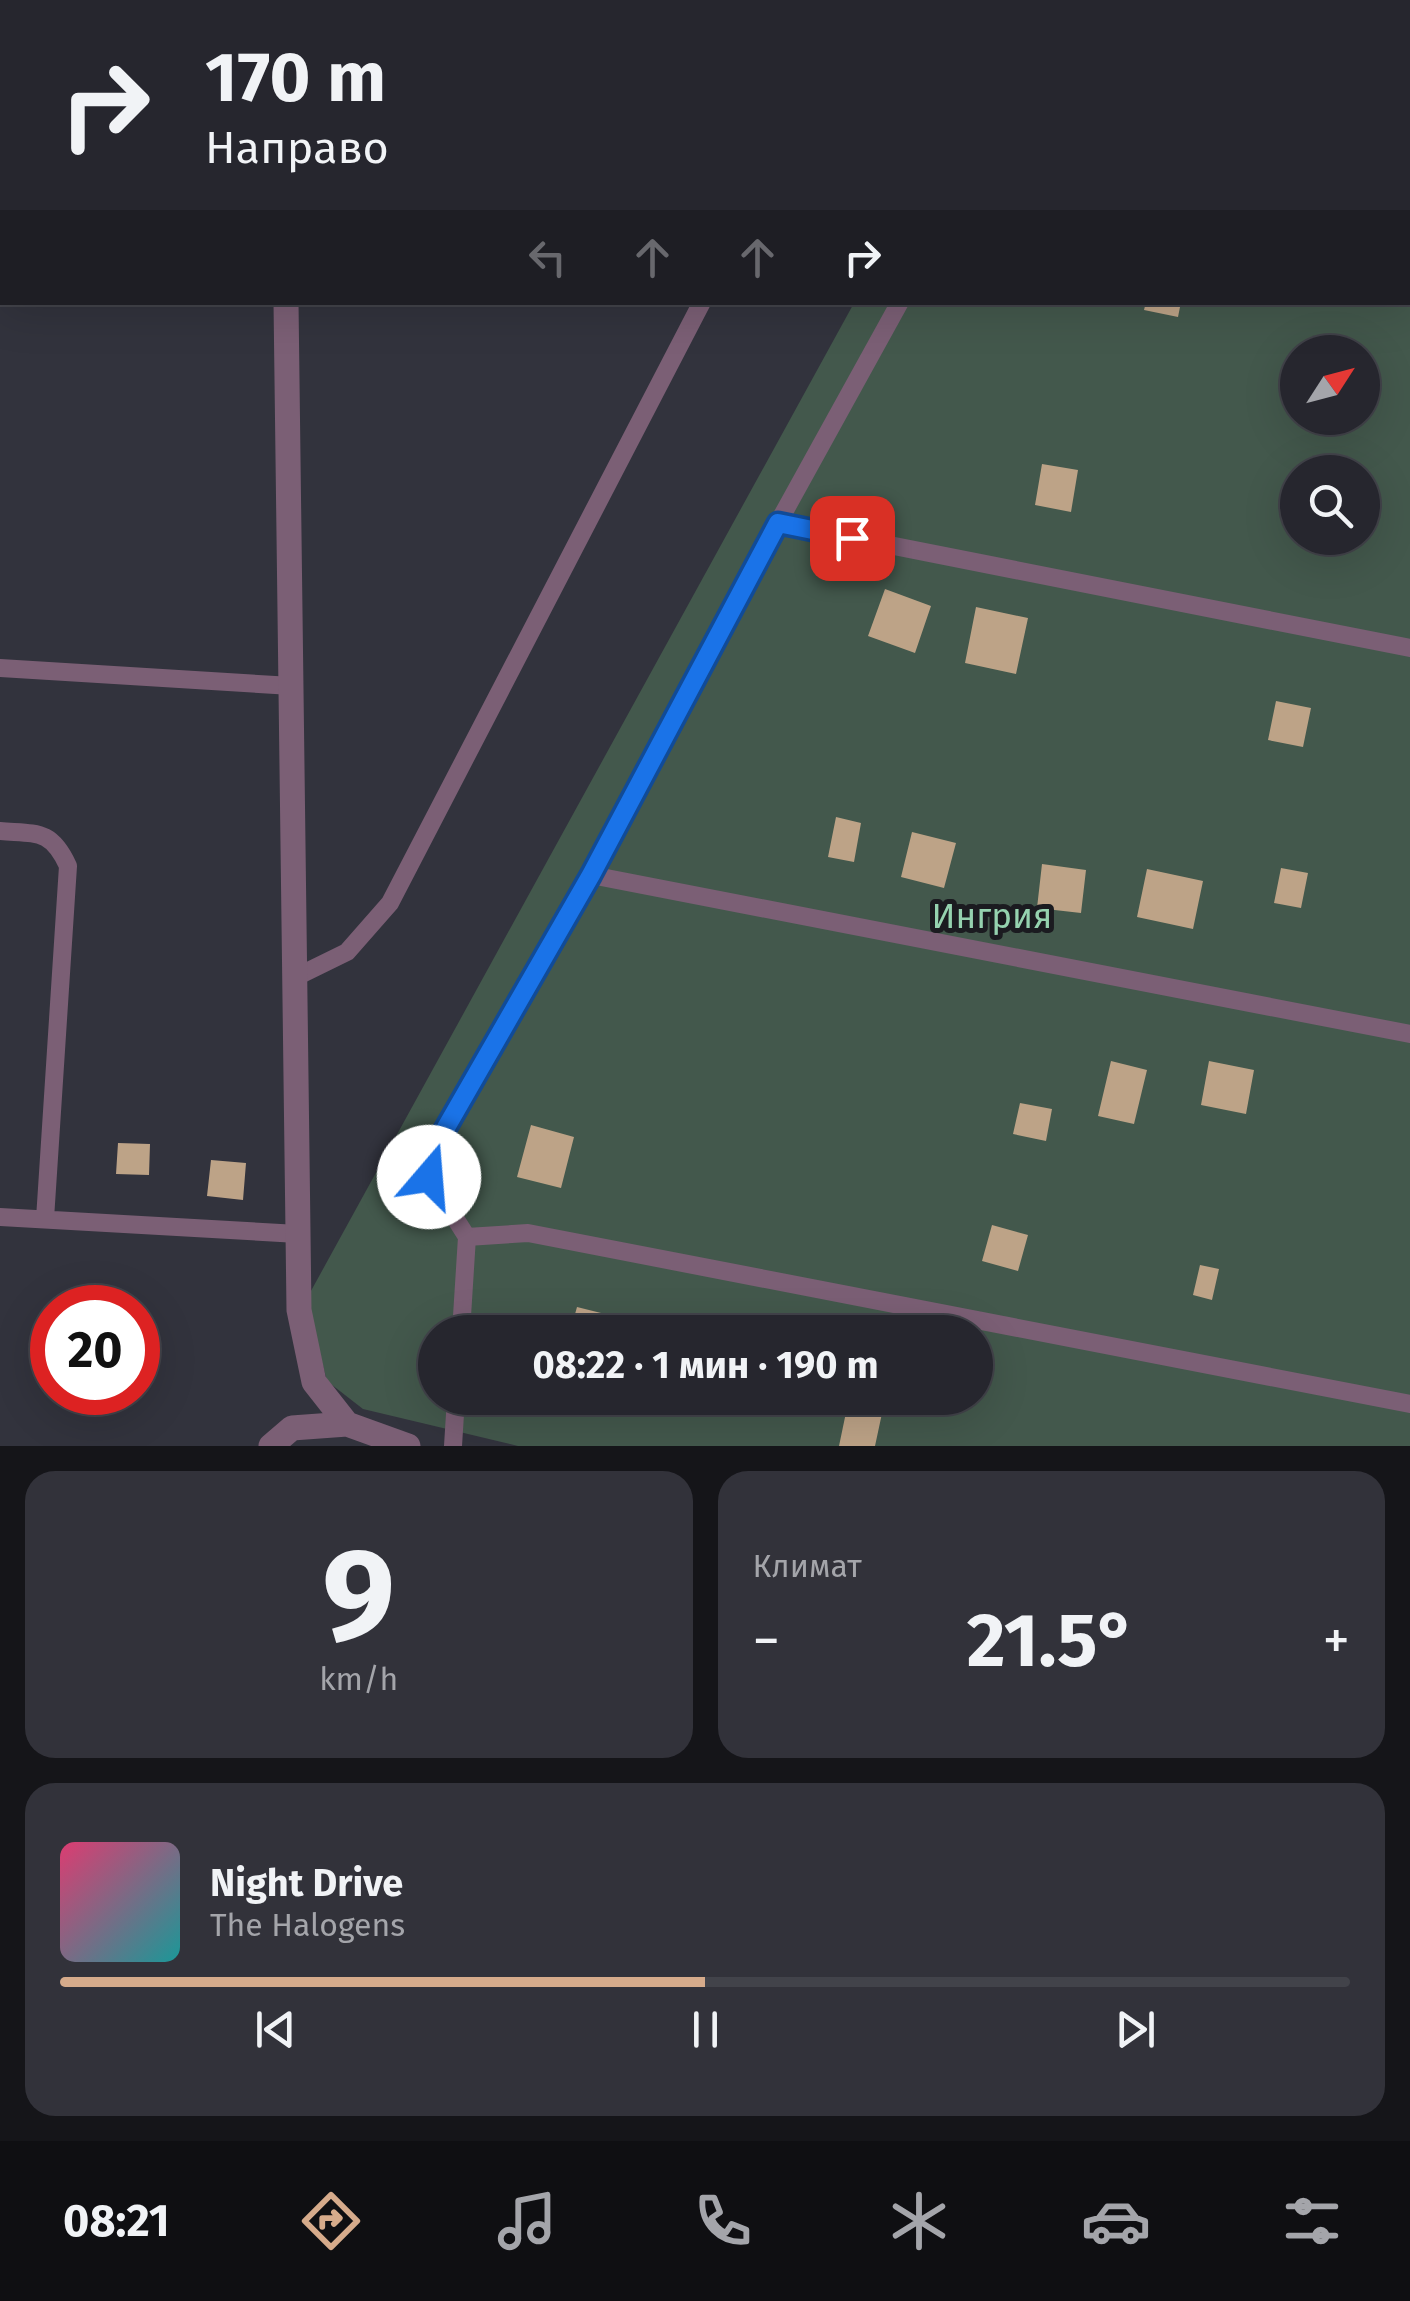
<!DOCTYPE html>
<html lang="ru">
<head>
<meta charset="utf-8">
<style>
	:root { --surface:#26262e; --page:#32323a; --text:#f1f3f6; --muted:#a4a5aa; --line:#42434a; --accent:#d6ab8b }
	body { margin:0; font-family:"Fira Sans",sans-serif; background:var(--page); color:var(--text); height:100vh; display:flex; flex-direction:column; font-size:38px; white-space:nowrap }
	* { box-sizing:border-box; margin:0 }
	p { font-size:32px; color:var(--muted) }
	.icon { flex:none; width:55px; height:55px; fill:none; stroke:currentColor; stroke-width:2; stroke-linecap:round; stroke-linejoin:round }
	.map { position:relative; height:1446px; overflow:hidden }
	.side { display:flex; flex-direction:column; gap:25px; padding:25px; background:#151519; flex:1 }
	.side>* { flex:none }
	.top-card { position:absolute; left:0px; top:0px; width:1410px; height:305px; box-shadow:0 10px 40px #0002,0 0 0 2px var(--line); background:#26262e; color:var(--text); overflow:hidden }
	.needle { width:65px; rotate:54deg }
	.controls { position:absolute; left:1280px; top:335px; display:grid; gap:20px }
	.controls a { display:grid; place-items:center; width:100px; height:100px; border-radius:50%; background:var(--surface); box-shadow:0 10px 40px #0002,0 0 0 2px var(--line); font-size:50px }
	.speed { position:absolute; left:30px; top:1285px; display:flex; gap:20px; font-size:50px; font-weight:700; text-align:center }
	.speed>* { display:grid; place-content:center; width:130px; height:130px; border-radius:50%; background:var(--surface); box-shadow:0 10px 40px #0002,0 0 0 2px var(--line); line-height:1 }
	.speed .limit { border:15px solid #d22; background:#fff; color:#111 }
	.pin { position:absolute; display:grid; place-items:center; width:85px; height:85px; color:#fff; margin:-42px; border-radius:20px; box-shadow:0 5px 15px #0006 }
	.me { position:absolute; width:110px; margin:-55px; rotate:18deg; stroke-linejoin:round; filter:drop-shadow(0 0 8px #0008) }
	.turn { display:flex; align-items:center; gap:35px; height:210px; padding:0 40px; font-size:45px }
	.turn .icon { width:130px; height:130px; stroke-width:2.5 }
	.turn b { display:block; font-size:70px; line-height:85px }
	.lanes { display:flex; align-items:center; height:95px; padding:0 40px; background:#0003; justify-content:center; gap:50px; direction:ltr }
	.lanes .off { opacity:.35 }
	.big { font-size:75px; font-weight:700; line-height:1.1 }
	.side .tile { flex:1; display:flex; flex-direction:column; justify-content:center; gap:15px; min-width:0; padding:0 35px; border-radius:30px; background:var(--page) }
	.side .dial { align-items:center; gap:0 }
	.dial b { font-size:130px; line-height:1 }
	.song { display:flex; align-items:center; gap:30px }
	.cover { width:120px; height:120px; border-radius:15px; background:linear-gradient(135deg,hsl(340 70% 55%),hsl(180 70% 35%)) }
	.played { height:10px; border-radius:5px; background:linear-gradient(90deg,var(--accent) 50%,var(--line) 50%) }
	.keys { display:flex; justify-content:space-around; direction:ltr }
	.heat { display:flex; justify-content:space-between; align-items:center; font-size:55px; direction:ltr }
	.side .tiles { flex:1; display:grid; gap:25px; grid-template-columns:1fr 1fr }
	.tile:last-child { grid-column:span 2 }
	.trip { position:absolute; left:418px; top:1315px; width:575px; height:100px; border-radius:50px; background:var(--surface); box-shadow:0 10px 40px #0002,0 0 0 2px var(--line); font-weight:700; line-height:100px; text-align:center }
	.tab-bar { display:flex; height:160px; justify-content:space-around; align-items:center; background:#0f0f12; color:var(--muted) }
	.tab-bar .icon { width:70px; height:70px }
	.tab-bar .active { color:var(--accent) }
	.tab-bar b { font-size:45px; color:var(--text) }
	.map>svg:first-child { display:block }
	.green { fill:#43584c; fill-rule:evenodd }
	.building { fill:#bda387 }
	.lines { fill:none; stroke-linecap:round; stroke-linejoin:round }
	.service { stroke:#7b5f75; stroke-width:18 }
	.minor { stroke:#7b5f75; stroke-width:25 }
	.route-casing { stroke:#114b97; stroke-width:25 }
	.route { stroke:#1a73e8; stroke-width:18 }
	.labels { text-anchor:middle; stroke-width:10; stroke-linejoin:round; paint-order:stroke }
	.park-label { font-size:35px; fill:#95d2af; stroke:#1b1b20 }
</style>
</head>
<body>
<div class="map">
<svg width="1410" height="1446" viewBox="0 0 1410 1446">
	<rect width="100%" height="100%" fill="#32333d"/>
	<path class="green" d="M1021,0H1410V1446H518L363,1409L327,1381L306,1300L854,303L1408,302V2H1019ZM1298,352H1362V418H1298ZM1298,472H1362V538H1298ZM435,1332H975V1398H435Z"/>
	<path class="building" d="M1146,302H1181L1178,317L1144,310Z
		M1042,464L1078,470L1071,512L1035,505Z
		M885,589L931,606L915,653L868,636Z
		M976,607L1028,618L1016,674L965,663Z
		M1276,701L1311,708L1303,747L1268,740Z
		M836,817L861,823L854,862L828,857Z
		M912,832L956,843L944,888L901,877Z
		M1042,864L1086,870L1081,913L1037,908Z
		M1281,868L1308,873L1301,908L1274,903Z
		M1147,869L1203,881L1193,929L1137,917Z
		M1111,1061L1147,1070L1134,1124L1098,1116Z
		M1209,1061L1254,1070L1246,1114L1201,1105Z
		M1020,1103L1052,1109L1046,1141L1013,1134Z
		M531,1125L574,1137L561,1188L517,1177Z
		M118,1143L150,1144L149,1175L116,1174Z
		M211,1160L246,1163L243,1200L207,1196Z
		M992,1225L1028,1235L1018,1271L982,1261Z
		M1200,1265L1219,1269L1212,1300L1193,1295Z
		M577,1307L609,1315L605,1332H570Z
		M728,1398H774L771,1410Z
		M849,1398L884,1404L875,1446H839Z"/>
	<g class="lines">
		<path class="service" d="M820,0L823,2
			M1065,2L1066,0
			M1408,253L1410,254
			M778,523L1410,648
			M0,668L292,686
			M0,831C37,834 51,829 68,866L45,1219
			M591,875L1410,1034
			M296,977L347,952L390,903L702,302
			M0,1217L298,1234
			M467,1237L528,1233L1410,1404
			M461,1332L467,1237L429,1177L432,1152L591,875L778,523L900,302
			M453,1446L456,1398"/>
		<path class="minor" d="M282,0V2
			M286,302L299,1310L314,1382L347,1424L408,1446
			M271,1446L292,1428L347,1424"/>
	</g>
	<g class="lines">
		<g class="route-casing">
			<path id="route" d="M429,1177L432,1152L591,875L778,523L852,538"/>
		</g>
		<use href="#route" class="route"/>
	</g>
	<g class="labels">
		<g class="park-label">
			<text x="992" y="928">Ингрия</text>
		</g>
	</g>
</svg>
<div class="controls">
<a><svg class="needle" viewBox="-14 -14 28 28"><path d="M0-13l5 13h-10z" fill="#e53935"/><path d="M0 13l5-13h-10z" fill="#a4a5aa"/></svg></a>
<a><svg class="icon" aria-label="search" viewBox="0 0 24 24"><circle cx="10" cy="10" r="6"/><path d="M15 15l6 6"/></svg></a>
</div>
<div class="speed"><div class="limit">20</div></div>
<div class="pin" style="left:852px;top:538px;background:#d93025"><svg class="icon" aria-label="arrive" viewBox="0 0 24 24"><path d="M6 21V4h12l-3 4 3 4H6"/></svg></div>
<svg class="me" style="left:429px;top:1177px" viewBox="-20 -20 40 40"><circle r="19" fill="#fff"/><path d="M0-13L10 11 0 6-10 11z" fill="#1a73e8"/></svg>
<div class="trip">08:22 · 1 мин · 190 m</div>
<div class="top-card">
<div class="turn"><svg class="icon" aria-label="right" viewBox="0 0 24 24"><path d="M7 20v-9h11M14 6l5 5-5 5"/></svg><div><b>170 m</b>Направо</div></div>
<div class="lanes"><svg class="icon off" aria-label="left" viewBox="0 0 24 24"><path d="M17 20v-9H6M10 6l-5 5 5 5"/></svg><svg class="icon off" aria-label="ahead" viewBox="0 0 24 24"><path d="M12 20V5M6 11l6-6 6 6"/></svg><svg class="icon off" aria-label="ahead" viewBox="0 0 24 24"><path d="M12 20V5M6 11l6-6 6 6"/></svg><svg class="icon" aria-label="right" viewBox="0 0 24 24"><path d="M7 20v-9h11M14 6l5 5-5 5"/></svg></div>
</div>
</div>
<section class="side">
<div class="tiles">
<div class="tile dial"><b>9</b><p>km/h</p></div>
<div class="tile"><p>Климат</p>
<div class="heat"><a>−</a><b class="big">21.5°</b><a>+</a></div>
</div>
<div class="tile">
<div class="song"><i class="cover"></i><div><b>Night Drive</b><p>The Halogens</p></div></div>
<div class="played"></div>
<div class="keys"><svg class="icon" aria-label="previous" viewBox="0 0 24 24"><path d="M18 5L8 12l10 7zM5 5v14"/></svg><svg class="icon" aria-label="pause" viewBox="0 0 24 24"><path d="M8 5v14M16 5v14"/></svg><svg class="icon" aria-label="next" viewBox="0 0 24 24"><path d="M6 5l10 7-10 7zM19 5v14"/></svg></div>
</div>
</div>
</section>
<nav class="tab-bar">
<b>08:21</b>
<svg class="icon active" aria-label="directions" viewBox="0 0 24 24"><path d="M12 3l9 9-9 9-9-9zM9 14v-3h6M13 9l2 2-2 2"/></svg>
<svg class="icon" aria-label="music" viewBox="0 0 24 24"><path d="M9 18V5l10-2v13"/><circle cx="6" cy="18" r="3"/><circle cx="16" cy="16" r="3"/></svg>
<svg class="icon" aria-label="phone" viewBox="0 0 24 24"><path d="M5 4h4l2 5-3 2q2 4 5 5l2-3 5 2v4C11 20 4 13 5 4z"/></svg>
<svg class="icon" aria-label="climate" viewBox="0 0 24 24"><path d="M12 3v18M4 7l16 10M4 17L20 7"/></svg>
<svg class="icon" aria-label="car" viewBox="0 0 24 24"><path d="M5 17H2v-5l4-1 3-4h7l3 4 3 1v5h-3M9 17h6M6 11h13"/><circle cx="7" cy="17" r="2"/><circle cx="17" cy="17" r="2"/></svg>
<svg class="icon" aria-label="filters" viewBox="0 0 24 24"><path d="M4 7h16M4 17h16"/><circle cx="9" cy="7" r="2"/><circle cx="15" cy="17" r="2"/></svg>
</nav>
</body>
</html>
